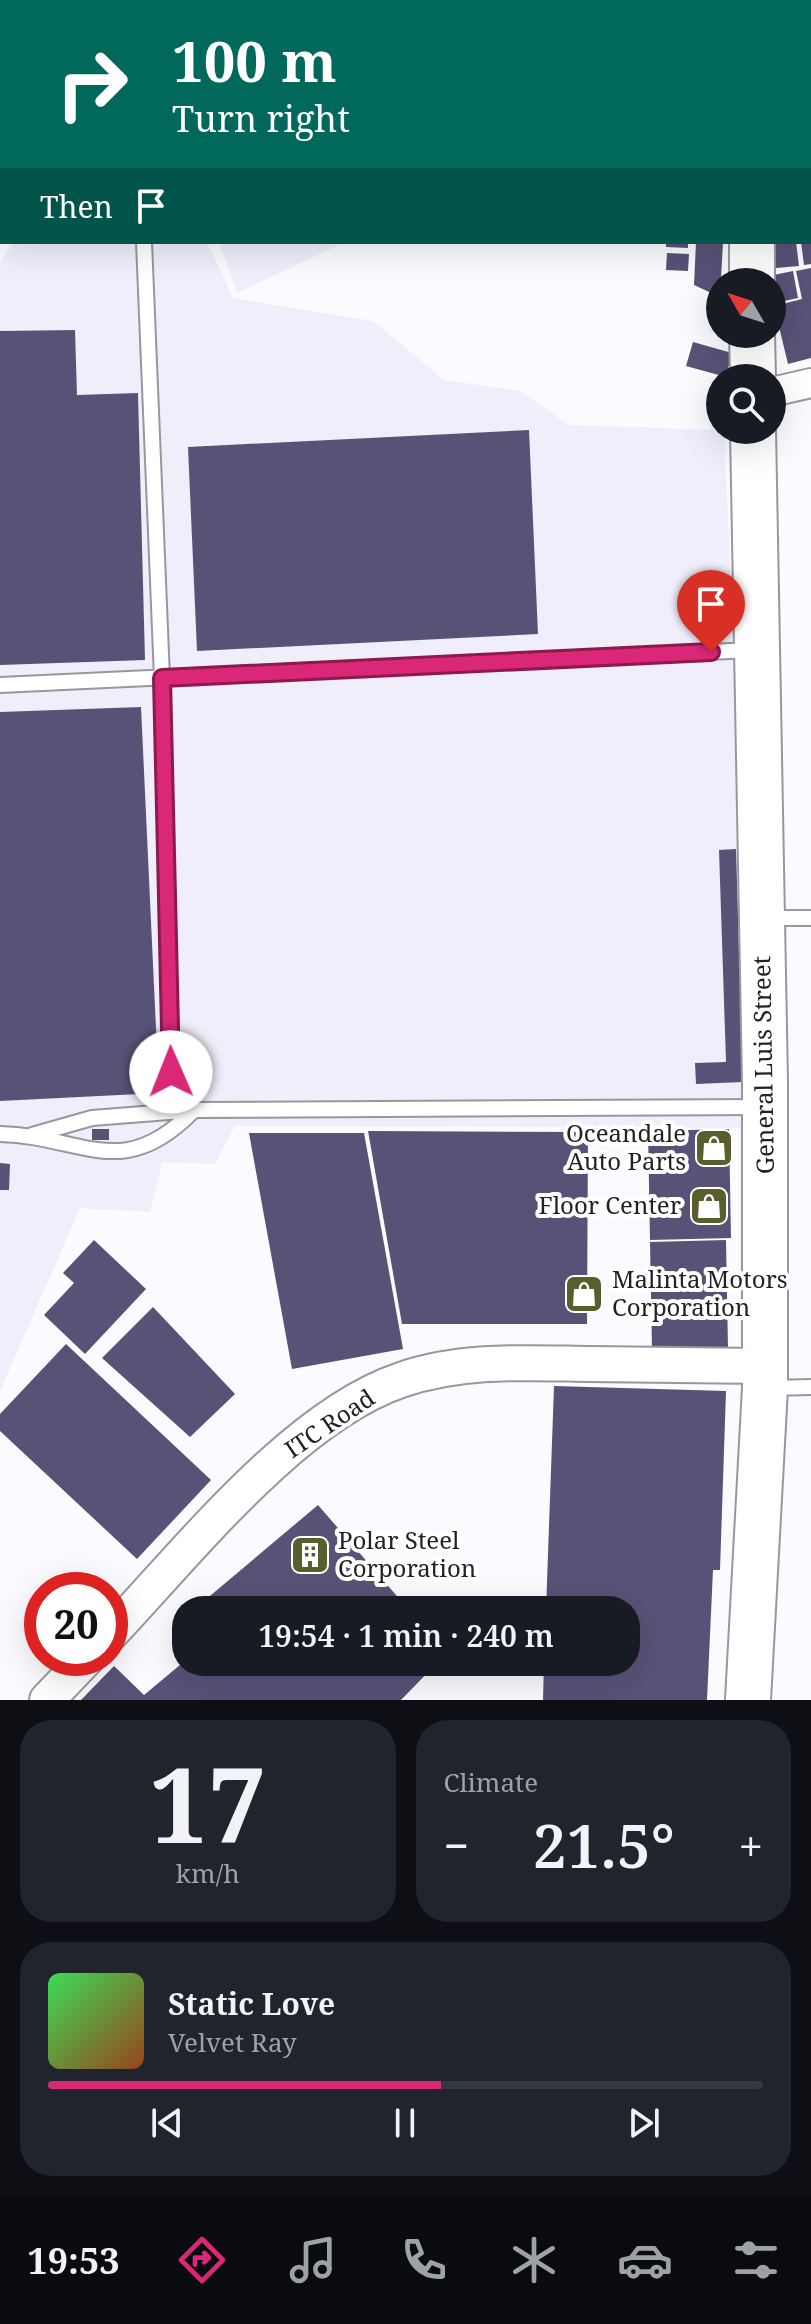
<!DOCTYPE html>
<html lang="en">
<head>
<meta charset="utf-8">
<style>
	:root { --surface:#171b24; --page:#20242c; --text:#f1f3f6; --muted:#9ea1a6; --line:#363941; --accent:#db2777 }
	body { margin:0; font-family:"Noto Serif",serif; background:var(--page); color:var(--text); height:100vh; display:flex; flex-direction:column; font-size:30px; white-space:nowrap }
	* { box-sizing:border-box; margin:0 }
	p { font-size:26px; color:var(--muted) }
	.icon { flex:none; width:44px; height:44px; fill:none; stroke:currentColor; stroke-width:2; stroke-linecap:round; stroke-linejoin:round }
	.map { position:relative; height:1700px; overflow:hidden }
	.details { display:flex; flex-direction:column; gap:20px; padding:20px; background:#0d0f14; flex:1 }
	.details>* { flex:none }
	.hud { position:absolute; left:0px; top:0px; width:812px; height:244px; box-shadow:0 8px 32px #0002; background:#00695c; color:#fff; overflow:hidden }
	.needle { width:52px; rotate:309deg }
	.buttons { position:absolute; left:706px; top:268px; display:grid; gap:16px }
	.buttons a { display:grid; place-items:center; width:80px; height:80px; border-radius:50%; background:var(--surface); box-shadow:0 8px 32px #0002; font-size:40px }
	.speed { position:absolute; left:24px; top:1572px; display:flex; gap:16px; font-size:40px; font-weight:700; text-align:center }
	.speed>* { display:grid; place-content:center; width:104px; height:104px; border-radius:50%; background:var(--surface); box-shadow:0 8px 32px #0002; line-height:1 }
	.speed .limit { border:12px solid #d22; background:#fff; color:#111 }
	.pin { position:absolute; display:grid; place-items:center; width:68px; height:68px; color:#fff; margin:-82px -34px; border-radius:50% 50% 50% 0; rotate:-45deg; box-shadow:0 0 8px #0007 }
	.pin .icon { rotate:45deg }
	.me { position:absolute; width:88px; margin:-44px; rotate:359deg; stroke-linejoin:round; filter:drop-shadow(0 0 6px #0008) }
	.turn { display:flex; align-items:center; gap:28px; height:168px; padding:0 40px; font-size:36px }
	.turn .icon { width:104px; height:104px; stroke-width:2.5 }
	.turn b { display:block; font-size:56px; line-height:68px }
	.then { display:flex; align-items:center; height:76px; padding:0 40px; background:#0003; gap:16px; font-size:30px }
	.big { font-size:60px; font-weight:600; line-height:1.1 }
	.details .widget { flex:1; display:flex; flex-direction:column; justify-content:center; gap:12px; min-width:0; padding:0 28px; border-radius:32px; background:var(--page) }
	.details .dial { align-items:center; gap:0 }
	.dial b { font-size:104px; line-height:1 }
	.song { display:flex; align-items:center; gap:24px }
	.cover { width:96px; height:96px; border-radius:12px; background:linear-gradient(135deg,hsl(130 70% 55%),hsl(20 70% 35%)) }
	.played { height:8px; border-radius:4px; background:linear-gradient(90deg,var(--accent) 55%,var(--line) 55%) }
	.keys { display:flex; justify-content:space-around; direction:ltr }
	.heat { display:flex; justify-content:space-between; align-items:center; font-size:44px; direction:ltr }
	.details .tiles { flex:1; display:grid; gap:20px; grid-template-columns:1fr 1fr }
	.widget:last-child { grid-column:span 2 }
	.trip { position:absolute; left:172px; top:1596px; width:468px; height:80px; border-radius:32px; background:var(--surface); box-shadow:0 8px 32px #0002; font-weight:600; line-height:80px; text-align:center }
	.tab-bar { display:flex; height:128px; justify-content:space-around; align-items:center; background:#090b0e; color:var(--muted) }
	.tab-bar .icon { width:56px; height:56px }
	.tab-bar .current { color:var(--accent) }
	.tab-bar b { font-size:36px; color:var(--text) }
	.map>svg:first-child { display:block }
	.built { fill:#f0eefa }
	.building { fill:#595277 }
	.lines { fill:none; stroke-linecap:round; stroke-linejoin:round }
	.service-casing { stroke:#98979e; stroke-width:18 }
	.minor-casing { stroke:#98979e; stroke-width:32 }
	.tertiary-casing { stroke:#98979e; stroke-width:38 }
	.primary-casing { stroke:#98979e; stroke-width:48 }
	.service { stroke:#fff; stroke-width:14 }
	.minor { stroke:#fff; stroke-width:28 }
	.tertiary { stroke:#fff; stroke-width:34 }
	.primary { stroke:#fff; stroke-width:44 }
	.route-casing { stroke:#8e194d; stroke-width:20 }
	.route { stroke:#db2777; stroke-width:14 }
	.labels { text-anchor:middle; stroke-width:8; stroke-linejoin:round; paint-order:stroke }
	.street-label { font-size:24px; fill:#222225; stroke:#fff }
	.poi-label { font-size:24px; fill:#222225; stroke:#fff; text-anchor:end }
</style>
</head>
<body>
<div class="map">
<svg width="811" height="1700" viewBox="0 0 811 1700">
	<rect width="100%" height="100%" fill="#fafaff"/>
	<path class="built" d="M0,0H706V2H2V212Z
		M14,242H207L233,298L373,321L444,380L520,391L569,425L724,430L735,674L748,1088L746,1128L235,1126L215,1164L162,1163L150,1212L80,1208L0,1391V261Z
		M219,242H345L237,293Z"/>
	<path class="building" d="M666,242H688V248L666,247Z
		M696,242H723L720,297L694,285Z
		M773,242H796L799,266L776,268Z
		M801,242H811V264L804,265Z
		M667,253L689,254L688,271L666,270Z
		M811,268V358L788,364L774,306L802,299L796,271Z
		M793,271L798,298L775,303L769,276Z
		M75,330L77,395L138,393L145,660L0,665V331Z
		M693,342L732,353L726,377L686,366Z
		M529,430L538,634L197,651L188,447Z
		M141,707L159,1093L0,1101V712Z
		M736,849L743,1082L696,1084L695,1063L726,1062L719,850Z
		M92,1129H109V1140H92Z
		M729,1129L731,1238L650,1240L648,1131Z
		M368,1131L588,1132L587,1324H402Z
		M249,1133H364L403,1349L292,1369Z
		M0,1163L10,1164L9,1190H0Z
		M94,1240L146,1289L85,1354L44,1315L74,1283L63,1273Z
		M726,1240L728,1348L652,1349L650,1242Z
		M153,1307L235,1394L190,1437L102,1358Z
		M66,1344L211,1480L137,1559L0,1431V1414Z
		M554,1386L726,1391L720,1570H713L707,1700H543L544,1662H626V1610H546Z
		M318,1505L409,1610H201L198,1606Z
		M186,1660V1662H438L401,1700H81L114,1666L144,1695Z"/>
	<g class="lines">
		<g class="service-casing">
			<path id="service" d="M144,242L162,678L171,1072
				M0,685L752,650
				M766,918H811
				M0,1134C83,1136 122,1184 194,1110
				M32,1135L92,1118L194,1110L761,1107
				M769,1388L811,1387"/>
		</g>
		<g class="minor-casing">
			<path id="minor" d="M810,44H811
				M772,392L811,383"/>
		</g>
		<g class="tertiary-casing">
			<path id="tertiary" d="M110,1634C187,1553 294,1416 401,1380C461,1359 526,1363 588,1364C647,1365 706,1365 765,1366
				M47,1700L87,1658"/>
		</g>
		<g class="primary-casing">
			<path id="primary" d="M744,0V2
				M752,242V282
				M752,334L753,378
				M748,1700L765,1388V1083L753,430"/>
		</g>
		<use href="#service" class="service"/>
		<use href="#minor" class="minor"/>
		<use href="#tertiary" class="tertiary"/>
		<use href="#primary" class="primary"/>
	</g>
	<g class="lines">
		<g class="route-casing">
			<path id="route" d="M171,1072L162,678L711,652"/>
		</g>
		<use href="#route" class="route"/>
	</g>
	<defs>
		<g id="shop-square" transform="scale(2)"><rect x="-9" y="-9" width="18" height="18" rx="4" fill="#5a5e2c" stroke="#fff"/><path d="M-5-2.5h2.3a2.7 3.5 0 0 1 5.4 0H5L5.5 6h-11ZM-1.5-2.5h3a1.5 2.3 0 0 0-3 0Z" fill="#fff"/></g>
		<g id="building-square" transform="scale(2)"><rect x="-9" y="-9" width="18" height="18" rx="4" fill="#5a5e2c" stroke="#fff"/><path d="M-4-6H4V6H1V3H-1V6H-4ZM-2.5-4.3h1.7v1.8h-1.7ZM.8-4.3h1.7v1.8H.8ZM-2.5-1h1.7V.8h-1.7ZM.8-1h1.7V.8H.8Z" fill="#fff"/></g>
	</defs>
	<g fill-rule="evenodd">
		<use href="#shop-square" x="714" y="1148"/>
		<use href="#shop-square" x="709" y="1206"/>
		<use href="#shop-square" x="584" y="1294"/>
		<use href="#building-square" x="310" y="1555"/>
	</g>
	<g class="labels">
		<g class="street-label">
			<text transform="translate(764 1065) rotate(-91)" y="8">General Luis Street</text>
			<text transform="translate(330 1424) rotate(-34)" y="8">ITC Road</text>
		</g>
		<g class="poi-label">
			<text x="686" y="1142">Oceandale<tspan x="686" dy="28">Auto Parts</tspan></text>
			<text x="681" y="1214">Floor Center</text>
			<text x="612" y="1288" text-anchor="start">Malinta Motors<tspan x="612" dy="28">Corporation</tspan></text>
			<text x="338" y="1549" text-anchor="start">Polar Steel<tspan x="338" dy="28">Corporation</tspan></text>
		</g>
	</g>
</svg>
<div class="buttons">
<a><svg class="needle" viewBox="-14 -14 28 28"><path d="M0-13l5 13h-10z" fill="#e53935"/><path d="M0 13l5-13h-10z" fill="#9ea1a6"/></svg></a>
<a><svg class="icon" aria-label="search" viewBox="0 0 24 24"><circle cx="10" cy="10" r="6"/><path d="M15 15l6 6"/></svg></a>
</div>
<div class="speed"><div class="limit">20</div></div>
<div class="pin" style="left:711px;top:652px;background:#d93025"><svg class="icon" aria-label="arrive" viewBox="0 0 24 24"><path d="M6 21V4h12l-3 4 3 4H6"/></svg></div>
<svg class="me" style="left:171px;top:1072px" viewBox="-20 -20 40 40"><circle r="19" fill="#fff"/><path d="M0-13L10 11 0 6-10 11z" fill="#db2777"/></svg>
<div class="trip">19:54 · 1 min · 240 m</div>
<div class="hud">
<div class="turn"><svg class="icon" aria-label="right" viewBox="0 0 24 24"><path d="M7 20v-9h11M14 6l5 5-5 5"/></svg><div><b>100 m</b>Turn right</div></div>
<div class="then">Then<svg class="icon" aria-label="arrive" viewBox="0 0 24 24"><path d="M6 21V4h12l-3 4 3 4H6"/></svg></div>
</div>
</div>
<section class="details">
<div class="tiles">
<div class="widget dial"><b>17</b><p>km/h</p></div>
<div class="widget"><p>Climate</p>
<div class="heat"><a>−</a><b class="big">21.5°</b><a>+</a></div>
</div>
<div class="widget">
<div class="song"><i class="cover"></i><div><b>Static Love</b><p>Velvet Ray</p></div></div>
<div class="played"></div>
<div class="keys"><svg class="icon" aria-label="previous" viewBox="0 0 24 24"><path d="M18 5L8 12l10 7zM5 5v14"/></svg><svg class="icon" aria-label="pause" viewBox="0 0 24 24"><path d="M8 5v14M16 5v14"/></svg><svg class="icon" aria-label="next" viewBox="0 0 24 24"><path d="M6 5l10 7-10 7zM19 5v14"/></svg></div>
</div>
</div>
</section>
<nav class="tab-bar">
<b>19:53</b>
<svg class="icon current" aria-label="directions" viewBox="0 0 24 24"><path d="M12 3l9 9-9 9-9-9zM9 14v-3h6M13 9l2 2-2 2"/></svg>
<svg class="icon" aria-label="music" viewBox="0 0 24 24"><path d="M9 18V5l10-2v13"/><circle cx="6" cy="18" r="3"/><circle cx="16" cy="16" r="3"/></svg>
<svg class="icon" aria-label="phone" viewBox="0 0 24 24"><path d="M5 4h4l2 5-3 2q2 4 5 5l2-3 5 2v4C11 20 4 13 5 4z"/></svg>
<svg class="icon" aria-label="climate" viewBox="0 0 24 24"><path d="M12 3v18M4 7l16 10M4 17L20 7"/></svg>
<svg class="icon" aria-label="car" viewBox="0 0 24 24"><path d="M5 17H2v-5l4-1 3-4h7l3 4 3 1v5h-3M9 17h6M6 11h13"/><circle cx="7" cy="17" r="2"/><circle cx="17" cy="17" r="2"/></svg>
<svg class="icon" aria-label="filters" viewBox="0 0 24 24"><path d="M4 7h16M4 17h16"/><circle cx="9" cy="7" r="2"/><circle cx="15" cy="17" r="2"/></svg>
</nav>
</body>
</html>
